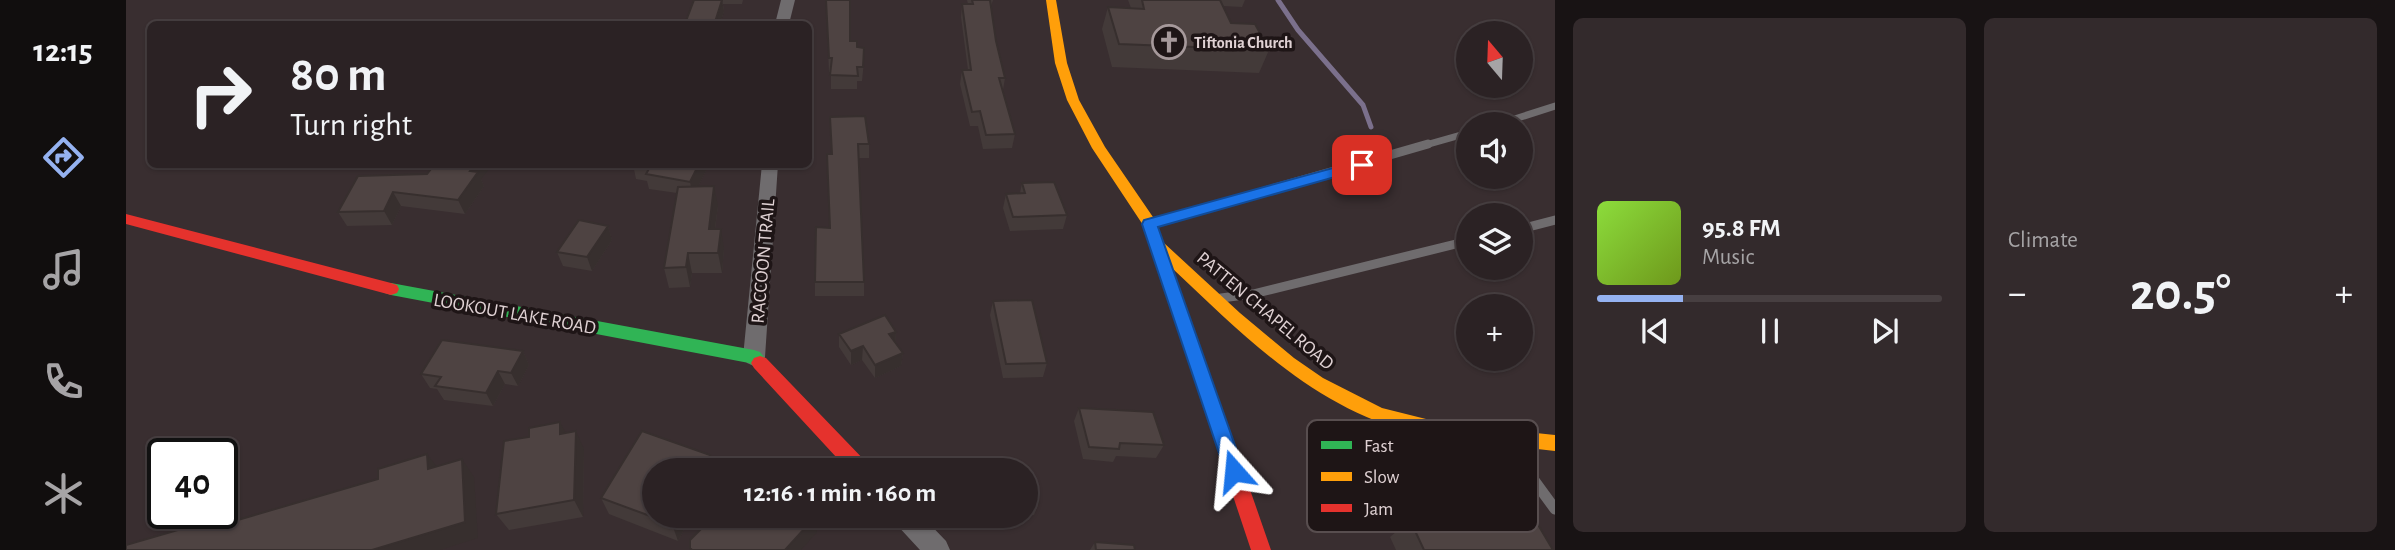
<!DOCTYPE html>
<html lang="en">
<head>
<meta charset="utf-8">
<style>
	:root { --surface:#2b2224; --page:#332a2c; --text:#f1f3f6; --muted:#a6a4a6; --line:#473f41; --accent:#95b2f1 }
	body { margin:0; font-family:"Alegreya Sans",sans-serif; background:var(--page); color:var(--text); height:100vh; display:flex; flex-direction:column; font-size:26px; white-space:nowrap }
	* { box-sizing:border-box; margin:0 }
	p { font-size:23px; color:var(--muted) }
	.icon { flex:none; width:38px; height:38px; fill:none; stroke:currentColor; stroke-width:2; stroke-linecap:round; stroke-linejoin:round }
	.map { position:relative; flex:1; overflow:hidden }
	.details { display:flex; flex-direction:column; gap:18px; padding:18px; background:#181314; width:840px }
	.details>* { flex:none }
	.guide { position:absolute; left:21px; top:21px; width:665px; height:147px; border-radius:10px; box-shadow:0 2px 5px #0004,0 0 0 2px var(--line); background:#2b2224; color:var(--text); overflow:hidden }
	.needle { width:46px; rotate:341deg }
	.buttons { position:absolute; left:1330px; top:21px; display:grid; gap:14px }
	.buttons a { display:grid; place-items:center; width:77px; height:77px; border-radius:50%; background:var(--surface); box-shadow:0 2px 5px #0004,0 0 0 2px var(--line); font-size:35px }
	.speed { position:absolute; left:21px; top:438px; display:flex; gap:14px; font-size:35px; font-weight:700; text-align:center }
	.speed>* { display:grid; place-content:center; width:91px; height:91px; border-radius:50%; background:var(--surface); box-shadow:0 2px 5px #0004,0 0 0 2px var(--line); line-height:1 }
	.speed .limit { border:4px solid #111; border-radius:10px; background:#fff; color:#111 }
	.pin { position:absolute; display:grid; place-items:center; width:60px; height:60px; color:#fff; margin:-30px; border-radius:14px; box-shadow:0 4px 10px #0006 }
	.me { position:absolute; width:77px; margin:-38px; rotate:342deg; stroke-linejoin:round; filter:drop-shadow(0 0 5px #0008) }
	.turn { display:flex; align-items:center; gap:24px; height:147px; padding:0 28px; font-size:32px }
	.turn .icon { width:91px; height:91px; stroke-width:2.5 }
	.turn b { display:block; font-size:49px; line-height:60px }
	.big { font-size:52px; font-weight:600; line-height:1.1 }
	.details .card { flex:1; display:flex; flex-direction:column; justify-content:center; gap:10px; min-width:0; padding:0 24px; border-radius:10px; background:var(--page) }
	.song { display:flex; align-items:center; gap:21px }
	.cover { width:84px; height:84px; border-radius:10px; background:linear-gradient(135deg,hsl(90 70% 55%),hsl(80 70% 35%)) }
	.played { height:7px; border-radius:4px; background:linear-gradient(90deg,var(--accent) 25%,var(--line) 25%) }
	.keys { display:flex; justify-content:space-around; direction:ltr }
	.heat { display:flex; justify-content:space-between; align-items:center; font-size:38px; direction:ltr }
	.details .tiles { flex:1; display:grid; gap:18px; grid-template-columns:repeat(2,1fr) }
	.trip { position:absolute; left:516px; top:458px; width:396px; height:70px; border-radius:35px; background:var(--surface); box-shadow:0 2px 5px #0004,0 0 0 2px var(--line); font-weight:600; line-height:70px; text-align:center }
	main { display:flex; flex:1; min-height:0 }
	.menu { display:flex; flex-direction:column; width:126px; justify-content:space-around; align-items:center; background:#110e0e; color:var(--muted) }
	.menu .icon { width:49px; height:49px }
	.menu .active { color:var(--accent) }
	.menu b { font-size:32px; color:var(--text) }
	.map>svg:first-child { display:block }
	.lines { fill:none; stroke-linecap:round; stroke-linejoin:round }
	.stream { stroke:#7b708c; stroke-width:5 }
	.lane-far2 { stroke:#6f6c6e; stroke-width:7 }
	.lane-far1 { stroke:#6f6c6e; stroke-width:9 }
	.lane { stroke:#6f6c6e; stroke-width:11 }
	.street { fill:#6f6c6e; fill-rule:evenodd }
	.fast { fill:#30b455; fill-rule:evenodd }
	.slow { fill:#ff9f0a; fill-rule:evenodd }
	.jam { fill:#e5322d; fill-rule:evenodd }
	.wall { fill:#433a39 }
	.shaded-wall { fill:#372f2e }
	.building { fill:#4e4342; stroke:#372f2e; stroke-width:2 }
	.route { fill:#1a73e8; stroke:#114b97; stroke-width:2 }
	.labels { text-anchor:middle; stroke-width:7; stroke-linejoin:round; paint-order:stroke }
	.far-poi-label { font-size:16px; font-weight:bold; fill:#e0d2d4; stroke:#1e1516; text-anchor:start }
	.street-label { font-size:19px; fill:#e0d2d4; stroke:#1e1516 }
	.key { fill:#1e1516; stroke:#584e4f; stroke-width:2 }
	.key-label { font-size:19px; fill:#e0d2d4 }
</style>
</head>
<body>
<main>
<nav class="menu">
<b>12:15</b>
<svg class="icon active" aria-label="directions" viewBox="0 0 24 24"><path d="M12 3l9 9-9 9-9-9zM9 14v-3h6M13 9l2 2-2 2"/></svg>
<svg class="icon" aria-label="music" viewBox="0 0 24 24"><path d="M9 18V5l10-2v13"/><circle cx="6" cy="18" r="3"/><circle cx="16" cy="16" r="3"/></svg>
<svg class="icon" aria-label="phone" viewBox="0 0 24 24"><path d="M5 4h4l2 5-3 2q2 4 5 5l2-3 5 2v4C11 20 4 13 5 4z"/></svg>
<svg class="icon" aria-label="climate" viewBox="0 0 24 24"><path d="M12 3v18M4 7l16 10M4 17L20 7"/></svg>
</nav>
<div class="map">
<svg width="1429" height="550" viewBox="0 0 1429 550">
	<rect width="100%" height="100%" fill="#392e30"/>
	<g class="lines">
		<path class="stream" d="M1152,0L1172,30L1237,105L1245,127"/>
		<path class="lane-far2" d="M1373,124L1429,106
			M1296,146L1342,133"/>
		<path class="lane-far1" d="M1024,224L1302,144
			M1395,229L1429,220
			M1095,298L1127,294L1342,241"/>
		<path class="lane" d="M1380,442L1429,509"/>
		<path class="street" d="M655,0H669L663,24H649Z
			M636,164H652L639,357L635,363L628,366L621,363L617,357Z
			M767,516H796L820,541L824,550H794L770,524Z"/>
		<path class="fast" d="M265,283L628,350L634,352L643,363L640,368L634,370L623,363L265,295L259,293L257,289L259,285Z"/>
		<path class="slow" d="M920,0H930L941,63L953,100L979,147L1029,220L1038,243L1114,313L1168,358L1197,378L1256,408L1316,423L1429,435V451C1383,446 1336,445 1291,434C1191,410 1120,338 1047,269L1096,409L1093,415L1087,417L1081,415L1017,225L966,148L941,100L929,63Z"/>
		<path class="jam" d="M0,214L265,283L271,285L273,289L271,293L265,295L0,224Z
			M634,356L640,358L743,465L746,471H723L628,368L625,363L628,358Z
			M1087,401L1093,403L1096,409L1145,550H1125L1078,409L1081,403Z"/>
	</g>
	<path class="wall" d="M568,0H617L616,4H597L598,11L594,24H561L560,21Z
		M700,0L724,41L731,47L738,61L736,81H731V89H705V72H703Z
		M841,0H867L865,6L870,41L879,78L877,90L889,134L886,148L857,149L852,126H844L834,84L836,70H842L835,17L836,4H842Z
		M1002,0H1119L1116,7L1097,6L1105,23L1143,50L1133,73L986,67L976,29L982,7L1005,8Z
		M704,117L743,144V158H733L738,282V296H689V282L703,228L705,154Z
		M507,164H582V167L572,186L592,206L589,229L598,249L596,273H566L564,287L543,288L538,268L551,193L523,189L521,181L510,179Z
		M232,176L355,179L358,186L339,214L275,206L266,225L221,226L212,212Z
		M896,183L941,215L937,229L884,231L877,208L880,194L894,193Z
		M482,226L486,240L466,271L437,266L431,252Z
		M867,301L921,363L917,377L877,378L864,315Z
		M770,332L769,343L777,353L775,366L749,378L736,360L725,365L713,347V334Z
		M397,351L403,365L392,386L379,384L367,406L318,400L311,389L304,388L295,374Z
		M953,408L1038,445L1030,458L990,456L987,462L957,459L948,421Z
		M439,433L458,449L457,517L383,530L370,514L403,437Z
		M900,471L913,503L908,515L900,516Z
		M475,498L528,516H565L552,541L483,514Z
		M858,516H894L859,521Z
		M1284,520L1427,550H1270L1264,537Z
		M969,542L1009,550H964Z"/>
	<path class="shaded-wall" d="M596,0L598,11L594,24H589V22Z
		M349,164H367L355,179L358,186L339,214L332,200L344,171Z
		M573,164H582V167L567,196L564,182Z
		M588,186L592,206L586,249L583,229Z
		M267,192L275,206L266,225L258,211Z
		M482,226L486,240L466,271L461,257Z
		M595,229L598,249L596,273L592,253Z
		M562,253L566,273L564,287L560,267Z
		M770,332L769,345L763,334Z
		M737,346L736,360L725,365V351Z
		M397,351L403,365L392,386L385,373Z
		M777,353L775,366L749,378V365Z
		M372,371L379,384L367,406L360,393Z
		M434,422L444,441L434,434Z
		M450,431L458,449L457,517L448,500Z
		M301,454L315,472L302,469Z
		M584,455L588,471H575Z
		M336,459L348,477L352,538L314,550H246Z
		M100,516L122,532L98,524Z
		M551,516H565L552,541L546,524Z
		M690,516L691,532L675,550H659Z"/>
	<path class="building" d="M568,0H596L589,22L560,21Z
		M700,0H724V41H731V47L738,48L737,67H731L732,76L704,75L706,58H703Z
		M846,0H864L870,41L879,78H873L889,134L860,135L854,111L846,112L836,70H845L836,4H847Z
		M1016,0H1094L1105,23L1129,24L1143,50L993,44L982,7L1018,9Z
		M739,116L743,144H732L738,282H689L690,227L704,228L701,154H706L704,117Z
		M309,164H349L344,171L352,172L332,200L267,192L258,211L212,212L232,176L301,174Z
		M573,164L564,182L520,174L524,167L506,165Z
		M928,182L941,215L887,217L880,194L899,193L896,183Z
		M588,186L583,229H595L592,253H562L560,267L538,268L552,187Z
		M453,220L482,226L461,257L431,252Z
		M906,300L921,363L880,364L867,301Z
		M759,315L770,332L763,334L777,353L749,365L737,346L725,351L713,334Z
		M316,340L397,351L385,373L372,371L360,393L309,386L315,377L295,374Z
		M953,408L1027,412L1038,445L994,443L993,449L963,447Z
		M434,422V434L450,431L448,500L370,514L378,441L403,437V428Z
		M516,431L584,455L575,471H528V516H551L546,524L475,498Z
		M301,454L302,469L336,459L339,522L246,550H0V545L100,516L98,524L252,479V469Z
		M902,466L913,503L900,504V471H855Z
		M588,516H690L659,550H566L564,548V540Z
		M1284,520L1411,523L1427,550H1298Z
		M969,542L1008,545L1009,550H970Z"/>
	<path class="route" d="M1236,160L1243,165L1241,168L1032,227L1118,471L1115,477L1108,480L1101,477L1016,224L1018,220Z"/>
	<defs>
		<g id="church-ring" transform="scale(1.75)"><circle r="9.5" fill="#1e1516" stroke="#a6999b" stroke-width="1.5"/><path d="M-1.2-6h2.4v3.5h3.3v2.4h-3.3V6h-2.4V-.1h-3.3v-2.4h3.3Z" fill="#a6999b"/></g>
	</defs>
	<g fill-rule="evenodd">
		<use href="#church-ring" x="1043" y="42"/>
	</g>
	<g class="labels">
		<g class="far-poi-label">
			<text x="1068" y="48">Tiftonia Church</text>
		</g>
		<g class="street-label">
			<text transform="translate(636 261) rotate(-85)" y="7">RACCOON TRAIL</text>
			<text transform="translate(1140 310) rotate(40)" y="7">PATTEN CHAPEL ROAD</text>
			<text transform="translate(389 313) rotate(10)" y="7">LOOKOUT LAKE ROAD</text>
		</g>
	</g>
	<rect x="1181" y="420" width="231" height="112" rx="10" class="key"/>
	<rect x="1195" y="441" width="31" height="8" fill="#30b455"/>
	<rect x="1195" y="472" width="31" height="9" fill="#ff9f0a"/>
	<rect x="1195" y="504" width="31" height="8" fill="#e5322d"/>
	<g class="key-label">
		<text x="1238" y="452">Fast</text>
		<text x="1238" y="483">Slow</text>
		<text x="1238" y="515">Jam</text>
	</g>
</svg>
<div class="buttons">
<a><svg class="needle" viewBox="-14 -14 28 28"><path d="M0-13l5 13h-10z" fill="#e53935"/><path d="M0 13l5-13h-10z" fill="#a6a4a6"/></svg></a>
<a><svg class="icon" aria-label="sound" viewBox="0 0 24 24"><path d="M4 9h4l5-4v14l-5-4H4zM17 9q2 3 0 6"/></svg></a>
<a><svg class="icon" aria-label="layers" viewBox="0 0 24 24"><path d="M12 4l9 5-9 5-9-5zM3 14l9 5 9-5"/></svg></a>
<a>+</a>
</div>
<div class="speed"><div class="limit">40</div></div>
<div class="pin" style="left:1236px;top:165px;background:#d93025"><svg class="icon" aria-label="arrive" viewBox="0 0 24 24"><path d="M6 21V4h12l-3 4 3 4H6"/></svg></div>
<svg class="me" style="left:1108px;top:471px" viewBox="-20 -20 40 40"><path d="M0-17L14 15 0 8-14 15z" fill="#1a73e8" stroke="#fff" stroke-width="4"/></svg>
<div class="trip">12:16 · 1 min · 160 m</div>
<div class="guide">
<div class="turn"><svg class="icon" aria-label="right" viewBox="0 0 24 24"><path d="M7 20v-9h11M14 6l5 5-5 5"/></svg><div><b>80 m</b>Turn right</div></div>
</div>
</div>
<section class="details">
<div class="tiles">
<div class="card">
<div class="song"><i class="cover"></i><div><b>95.8 FM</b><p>Music</p></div></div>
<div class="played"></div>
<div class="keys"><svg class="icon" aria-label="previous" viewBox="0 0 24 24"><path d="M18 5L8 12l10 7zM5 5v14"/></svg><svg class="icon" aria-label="pause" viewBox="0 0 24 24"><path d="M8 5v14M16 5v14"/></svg><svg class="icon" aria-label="next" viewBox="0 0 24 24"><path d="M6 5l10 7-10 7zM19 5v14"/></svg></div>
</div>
<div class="card"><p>Climate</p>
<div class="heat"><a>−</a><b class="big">20.5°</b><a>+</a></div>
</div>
</div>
</section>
</main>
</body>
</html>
